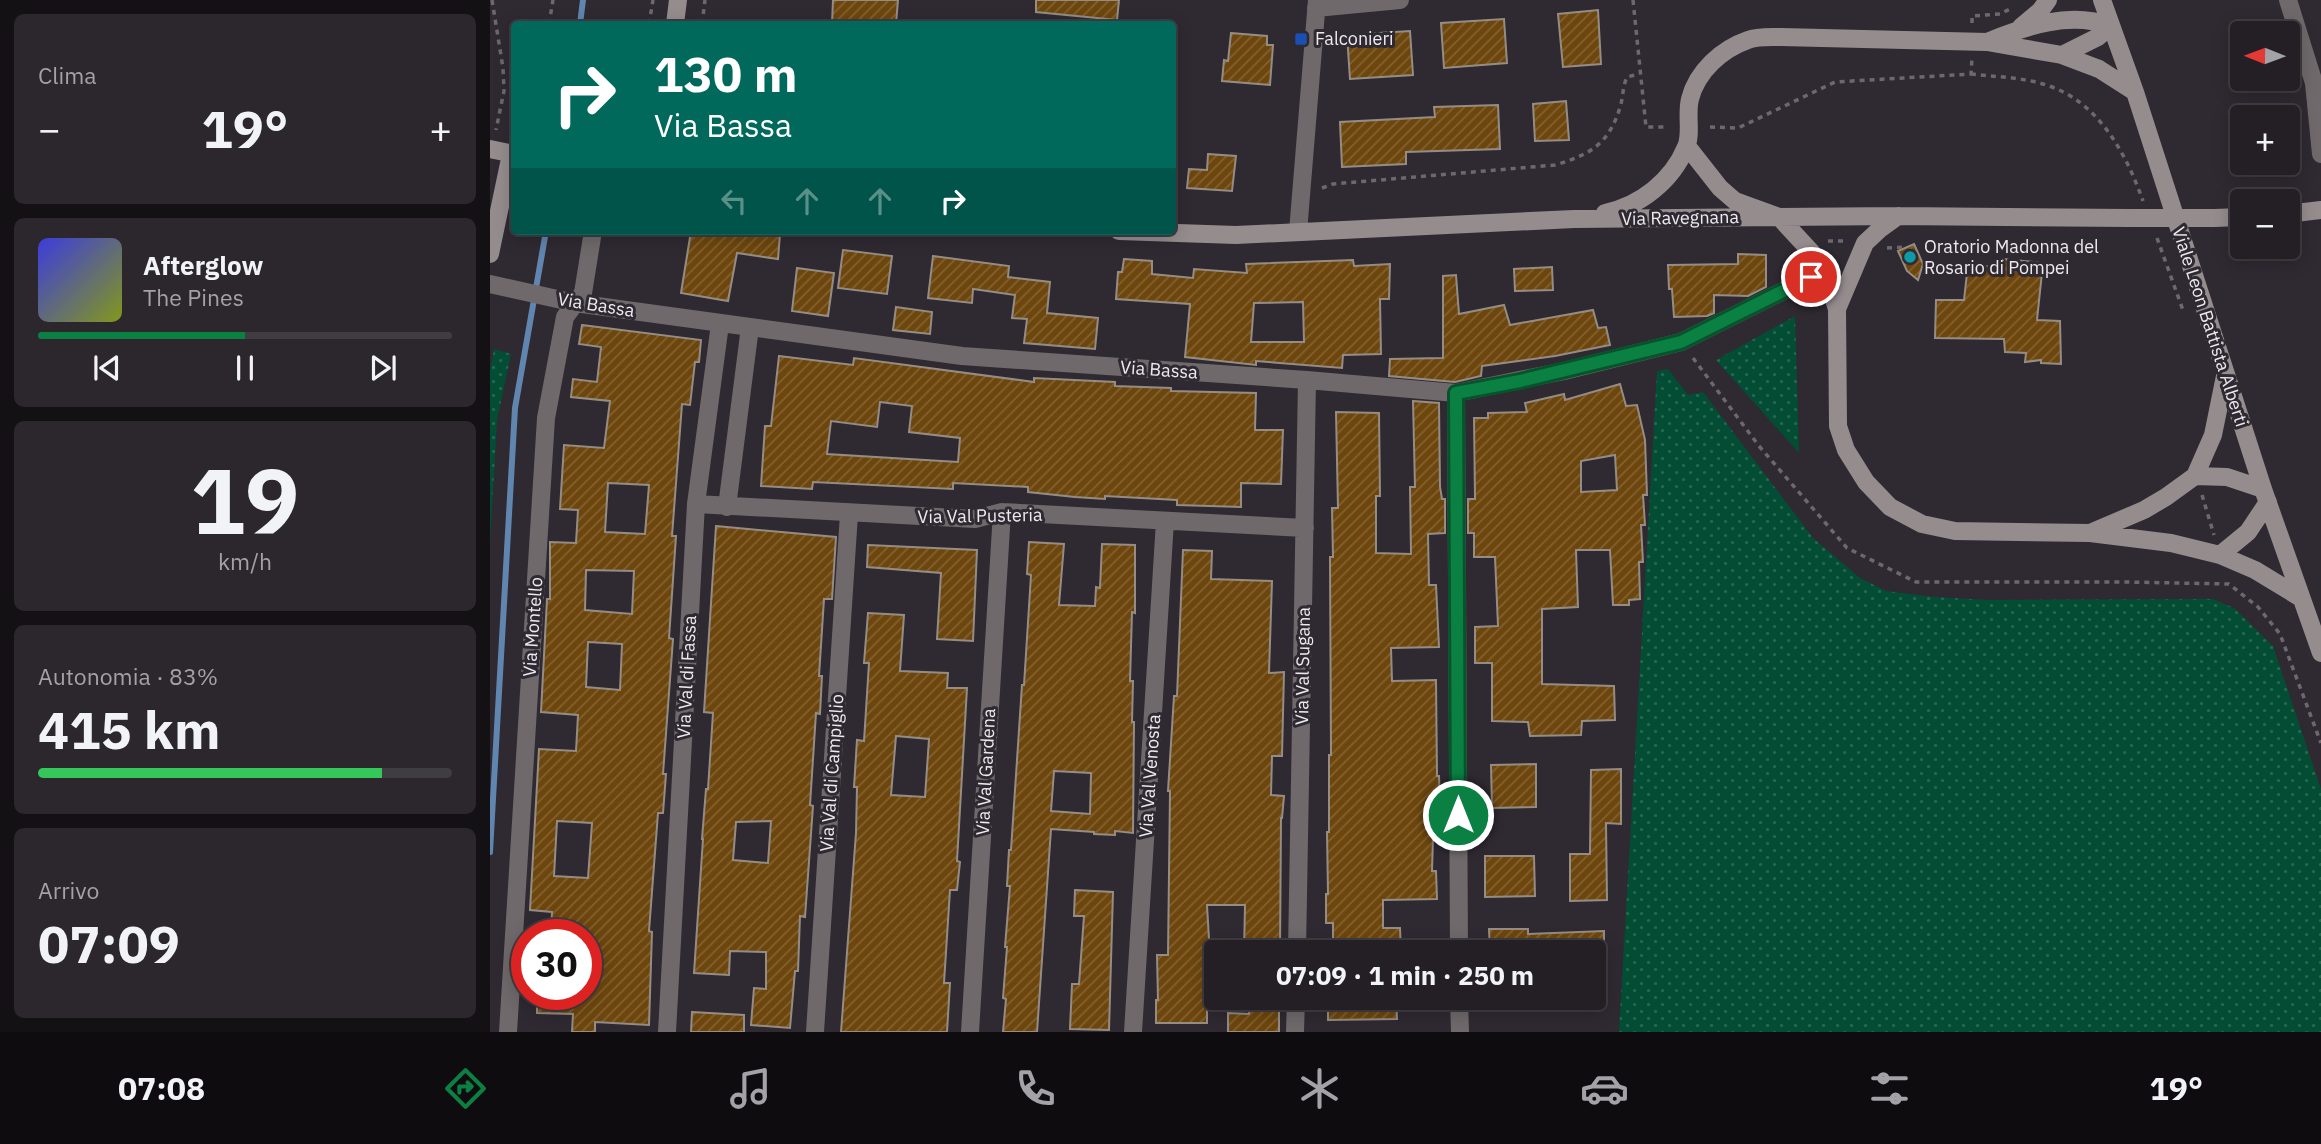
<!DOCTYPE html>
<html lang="it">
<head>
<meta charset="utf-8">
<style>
	:root { --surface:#231f25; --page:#2b272d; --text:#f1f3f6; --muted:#a3a2a7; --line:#403d42; --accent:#0b8043 }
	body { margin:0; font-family:"IBM Plex Sans",sans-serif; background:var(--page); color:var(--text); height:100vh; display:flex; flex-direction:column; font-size:26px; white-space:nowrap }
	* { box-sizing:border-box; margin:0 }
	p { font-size:23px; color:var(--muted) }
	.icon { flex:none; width:38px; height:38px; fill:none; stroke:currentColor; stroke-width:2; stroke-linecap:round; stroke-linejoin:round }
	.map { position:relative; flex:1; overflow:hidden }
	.sheet { display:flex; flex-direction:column; gap:14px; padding:14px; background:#131114; width:490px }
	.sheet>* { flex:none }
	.banner { position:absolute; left:21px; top:21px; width:665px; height:214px; border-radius:7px; box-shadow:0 4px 18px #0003,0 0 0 2px var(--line); background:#00695c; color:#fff; overflow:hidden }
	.needle { width:46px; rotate:271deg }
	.tools { position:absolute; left:1740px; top:21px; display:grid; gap:14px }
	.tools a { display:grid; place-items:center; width:70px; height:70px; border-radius:7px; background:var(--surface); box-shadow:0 4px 18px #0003,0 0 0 2px var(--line); font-size:35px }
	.speed { position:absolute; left:21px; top:919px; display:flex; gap:14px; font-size:35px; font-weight:700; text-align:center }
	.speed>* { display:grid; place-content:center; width:91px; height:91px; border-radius:50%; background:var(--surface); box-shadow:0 4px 18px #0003,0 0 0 2px var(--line); line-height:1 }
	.speed .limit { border:10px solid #d22; background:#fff; color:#111 }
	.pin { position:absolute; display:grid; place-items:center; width:60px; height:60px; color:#fff; margin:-30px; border:4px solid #fff; border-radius:50%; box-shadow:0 2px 7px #0007 }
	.me { position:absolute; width:77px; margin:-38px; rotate:0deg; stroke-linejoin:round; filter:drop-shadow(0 0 5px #0008) }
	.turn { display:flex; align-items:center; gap:24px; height:147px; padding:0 28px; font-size:32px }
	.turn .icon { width:91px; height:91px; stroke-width:2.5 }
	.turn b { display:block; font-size:49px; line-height:60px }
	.lanes { display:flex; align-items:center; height:66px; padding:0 28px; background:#0003; justify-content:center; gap:35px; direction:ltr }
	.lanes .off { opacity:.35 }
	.big { font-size:52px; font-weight:700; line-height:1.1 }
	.sheet .widget { flex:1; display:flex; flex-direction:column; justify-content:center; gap:10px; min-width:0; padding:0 24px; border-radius:10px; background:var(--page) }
	.sheet .dial { align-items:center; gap:0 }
	.dial b { font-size:91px; line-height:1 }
	.song { display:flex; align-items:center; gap:21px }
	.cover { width:84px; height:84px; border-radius:10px; background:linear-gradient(135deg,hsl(240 70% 55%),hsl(70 70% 35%)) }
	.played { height:7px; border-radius:4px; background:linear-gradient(90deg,var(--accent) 50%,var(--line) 50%) }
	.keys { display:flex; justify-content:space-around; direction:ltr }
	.heat { display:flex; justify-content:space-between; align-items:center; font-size:38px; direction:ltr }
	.charge { height:10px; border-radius:5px; background:linear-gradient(90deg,#34c759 83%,var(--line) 0) }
	.trip { position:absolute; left:714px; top:940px; width:402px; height:70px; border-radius:7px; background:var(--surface); box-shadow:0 4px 18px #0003,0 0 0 2px var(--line); font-weight:700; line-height:70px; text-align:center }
	.tab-bar { display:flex; height:112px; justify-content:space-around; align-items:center; background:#0e0c0f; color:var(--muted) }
	.tab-bar .icon { width:49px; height:49px }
	.tab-bar .selected { color:var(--accent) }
	.tab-bar b { font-size:32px; color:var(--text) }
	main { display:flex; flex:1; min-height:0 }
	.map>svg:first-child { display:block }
	.grass { fill:url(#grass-dots) }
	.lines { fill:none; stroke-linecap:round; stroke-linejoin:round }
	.stream { stroke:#6085ae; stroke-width:6 }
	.building { fill:url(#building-hatch); stroke:#958d84; stroke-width:2; fill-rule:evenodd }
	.path { stroke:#6d686f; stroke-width:3.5; stroke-dasharray:5 5; stroke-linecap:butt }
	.street { stroke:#6f696b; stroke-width:18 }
	.secondary { stroke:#958c8e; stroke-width:18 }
	.secondary-bridge { stroke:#958c8e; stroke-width:18 }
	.route-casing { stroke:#07532c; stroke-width:18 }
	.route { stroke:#0b8043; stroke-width:12 }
	.transit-dot { fill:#1a4fb4; stroke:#2f2931; stroke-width:2.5 }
	.culture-dot { fill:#0f9aa8; stroke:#2f2931; stroke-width:2.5 }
	.labels { text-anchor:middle; stroke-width:6; stroke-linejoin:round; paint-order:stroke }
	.poi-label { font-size:18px; fill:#ede9ef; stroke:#2f2931; text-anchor:start }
	.street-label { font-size:18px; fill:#ede9ef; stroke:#2f2931 }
</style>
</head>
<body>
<main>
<section class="sheet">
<div class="widget"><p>Clima</p>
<div class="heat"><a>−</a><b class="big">19°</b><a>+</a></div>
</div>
<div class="widget">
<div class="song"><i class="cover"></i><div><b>Afterglow</b><p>The Pines</p></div></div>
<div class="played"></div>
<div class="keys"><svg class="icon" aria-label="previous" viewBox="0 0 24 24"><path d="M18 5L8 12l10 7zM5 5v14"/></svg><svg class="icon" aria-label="pause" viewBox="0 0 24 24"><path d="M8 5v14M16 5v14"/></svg><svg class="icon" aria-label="next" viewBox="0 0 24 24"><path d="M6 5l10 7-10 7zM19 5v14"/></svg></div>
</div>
<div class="widget dial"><b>19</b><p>km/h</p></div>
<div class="widget"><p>Autonomia · 83%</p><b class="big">415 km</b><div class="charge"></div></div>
<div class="widget"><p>Arrivo</p><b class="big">07:09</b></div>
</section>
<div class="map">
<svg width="1831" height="1032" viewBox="0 0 1831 1032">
	<defs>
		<pattern id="grass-dots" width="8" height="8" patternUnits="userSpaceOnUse" patternTransform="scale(1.75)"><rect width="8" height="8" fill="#034d35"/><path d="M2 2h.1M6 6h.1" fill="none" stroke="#286753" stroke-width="1.8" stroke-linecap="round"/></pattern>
		<pattern id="building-hatch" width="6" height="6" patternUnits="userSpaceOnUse" patternTransform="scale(1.75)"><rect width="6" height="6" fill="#6d460d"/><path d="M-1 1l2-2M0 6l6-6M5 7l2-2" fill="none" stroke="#826131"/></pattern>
	</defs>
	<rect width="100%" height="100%" fill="#2f2931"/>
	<path class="grass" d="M1305,316L1309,453L1226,360Z
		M4,349L21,354L7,420L0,543V371Z
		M1178,369L1198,395L1213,392L1323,538L1370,578L1396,591L1444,597L1497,600L1723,599L1744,608L1783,646L1831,789V1032H1129L1167,371Z"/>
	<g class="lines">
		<path class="stream" d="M90,24L93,0
			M0,852L25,408L56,231"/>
	</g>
	<path class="building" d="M343,0H408L406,24H342Z
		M546,0H629L627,20L546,12Z
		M1108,10L1111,64L1073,67L1068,14Z
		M1014,19L1017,63L954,68L951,23Z
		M920,31L923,75L860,79L857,35Z
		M741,33L777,36V45H783L780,85L732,81L734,60L738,61Z
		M1076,101L1079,140L1045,141L1043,104Z
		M1008,105L1010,149L916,152V164L852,167L850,122L945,117L944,107Z
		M718,154L746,156L742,191L697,188L699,169L717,170Z
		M201,231L290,234L288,259L247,253L238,301L191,293Z
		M1424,244L1433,264L1428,280L1417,271L1408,251Z
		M353,250L402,256L397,294L348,288Z
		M1248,254L1276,255V287L1258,296L1224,295V313L1217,316L1184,317L1182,289H1179L1178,265L1248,264Z
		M443,256L519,266L518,277L560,282L557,313L608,318L605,349L534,343L537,319L522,318L525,295L483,289L482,303L438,298Z
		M634,259L662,261V274L703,278L704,269L757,273L756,264L863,260L864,266L900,264L899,299H890L891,354L853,355L852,368L766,361V365L695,357L700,304L626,299L628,272H632ZM813,302L814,342H761L764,303Z
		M1513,259L1553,263L1547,320L1570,321L1571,364L1551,363V360L1535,362L1536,353L1515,352L1514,339L1445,338L1446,300H1474L1478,264L1513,268Z
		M1062,267L1063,290L1025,291L1024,269Z
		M307,268L344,273L338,316L302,311Z
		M966,275L969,314L1014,305L1020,325L1103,310L1108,328L1116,327L1120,345L1065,356L992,366L991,376L965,382L899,376L900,359L953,358V276Z
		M406,307L442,312L440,334L403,330Z
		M92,325L211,340L209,362H205L200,405L192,404L182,536H186L179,638L183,639L173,774H176L173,813H168L159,931L162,932L159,1025L105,1022V1032H82L83,1014L47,1013V994H96V934H61L62,912L40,910L49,749L86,751L88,715L51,712L57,599H60V542L86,543L88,510L70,509L74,445L114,448L120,401L81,397L83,379L107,382L111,347L89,344ZM118,483L159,485L155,534L115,532ZM96,570L144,571L142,614L95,610ZM98,642L132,644L130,690L96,687ZM67,821L102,823L98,878L64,876Z
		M289,356L363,365L364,358L544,382V378L625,382V386L681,388V391L766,393L765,430H793L791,484L751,483V507L687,505V500L615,496V499L585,497L538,492V487L463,483V489L323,482L322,489L271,486L275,426H281ZM390,402L422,406L419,432L470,438L468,462L337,454L341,421L387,427Z
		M1130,384L1136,406L1147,405L1155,440L1157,495H1153L1155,525H1151L1153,562H1149L1150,599L1139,600V605H1123L1120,550H1086L1088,607L1052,609V684L1124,686L1125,720L1092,721L1091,735L1040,736L1038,722L1002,721V663H985V627L1008,626L1005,557H984V533H978V499H985L984,418H998V413L1037,412L1035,403L1074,394L1075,400ZM1125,455L1127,490L1091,492V461Z
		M923,401L949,403L950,487L952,499H955V533L938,534L939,585H946L949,647L901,648L902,681L946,680L947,776H949L950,804H944L942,871H946L947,899L893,900V928H910L911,952H843V923H836V894H838L837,832H839V755H841L840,557H843L842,508H848L846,412L889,413L890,496H886V553L921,554L920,487H925Z
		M226,526L346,537L342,599H334L329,676H332L330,714L326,713L320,805L323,806L315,917L310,916L308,971H305L300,1028L261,1025L264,988L276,989V952L240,951L239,975L204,973L213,839H212L216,789H218L223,713L214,712ZM281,821L278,863L243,860L246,822Z
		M539,542L574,544L569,605L605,606L606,587L610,588L612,544L645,545V613L642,612L640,681H643L642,722H644L643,833L625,831V835L604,834V832L561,829L547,1032H513L516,999L513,998L517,947H515L520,886H517L519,850H521L532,685H534L541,575L537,574ZM564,771L601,773L600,814L561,811Z
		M378,545L487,550L483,641L447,639L451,573L377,567Z
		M693,550L722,551L721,579L782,581L779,673L794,672L792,756H782L781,795L794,796L792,818H791L790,952H754L755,905H717L720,956L719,975H717V1023H666V1000H668L667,955H678L680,791H678L684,696H687Z
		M378,613L414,615L410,671L458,673L457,688H477L467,861L470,862L467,890H460L454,983H460L457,1032H351L366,833L367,787H364L367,740L374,741L379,663H374ZM406,736L439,739L435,797L401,795Z
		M1046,764V807L1002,808L1001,765Z
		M1131,769V824L1116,823L1117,900L1080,901V854H1100L1101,770Z
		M995,856H1044L1045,896L995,897Z
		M585,890L623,892L619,1030L580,1029L582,984H589L594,916H584Z
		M999,929H1038V934L1114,931V952H1000Z
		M760,998H789V1032H738V1013L759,1014Z
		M838,998H906L907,1019L838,1020Z
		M202,1012L254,1015V1032H201Z"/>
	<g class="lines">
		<path class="path" d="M2,0L13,68L14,91L6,130
			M1143,0L1156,127H1177
			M1482,23V16L1510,14L1522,8
			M59,24L63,0
			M159,24L163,0
			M212,24L215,0
			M1481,74C1505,77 1533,77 1556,85C1608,101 1636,153 1653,201
			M1220,127L1248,128L1345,82L1481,74L1482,58
			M832,188L843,184L1065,165C1102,154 1120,143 1131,104C1133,95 1133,86 1137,77L1149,74
			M1667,238L1694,313
			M1338,241H1354
			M1397,248L1416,247
			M1203,358L1269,446L1357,548L1426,582H1635L1739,584L1768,607L1790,634L1831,743
			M1712,495L1724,535"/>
		<path class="street" d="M1798,0L1824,83L1831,154
			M826,8L910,0
			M808,232L827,0
			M0,284L85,303L472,356L817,380L966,393L1074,371L1191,342L1321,277
			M966,393L969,952
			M206,504L485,519L512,512L815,528
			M237,507L260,327
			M807,952L817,380
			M969,998L970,1032
			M18,1032L56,418L75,317L93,293L103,231
			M177,1032L206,504L230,324
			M325,1032L359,514
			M480,1032L512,512
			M643,1032L675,521
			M805,1032L806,998"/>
		<path class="secondary" d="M1612,0L1645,92L1773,489L1831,653
			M185,24L188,0
			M1531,27L1550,11L1558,0
			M1497,42C1536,26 1580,11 1621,26
			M1572,55L1608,37L1621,26
			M1197,146L1230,188L1245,201L1289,217L1326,257L1337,278L1347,309L1348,426L1356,450L1376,482L1400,507L1432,524L1465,531L1600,533L1681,543L1730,555L1765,570L1811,598
			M0,149L24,154
			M1115,213C1150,206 1182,181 1196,147C1202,134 1196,114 1200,99C1207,71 1232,49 1258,40C1268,36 1280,37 1291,37L1497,42L1572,55L1609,69L1645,92
			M1797,214L1831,210
			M1724,218L1752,217
			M629,231L746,235L1084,219L1408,216L1640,218
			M0,254L21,154
			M1347,309L1375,243L1390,229L1408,216
			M1705,476L1737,477L1773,489
			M1600,533L1654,510L1676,497L1705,476L1723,435L1735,376
			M1730,555L1758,532L1778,502"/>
		<path class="secondary-bridge" d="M1640,218H1724"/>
	</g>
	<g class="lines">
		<g class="route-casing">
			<path id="route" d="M968,815L966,393L1030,381L1191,342L1321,277"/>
		</g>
		<use href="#route" class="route"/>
	</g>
	<rect class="transit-dot" x="804" y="32" width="14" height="14" rx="3.5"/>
	<circle class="culture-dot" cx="1420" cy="257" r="7"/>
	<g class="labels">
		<g class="poi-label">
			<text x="825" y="45">Falconieri</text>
			<text x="1434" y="253">Oratorio Madonna del<tspan x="1434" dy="21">Rosario di Pompei</tspan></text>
		</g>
		<g class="street-label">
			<text transform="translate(1190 218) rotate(-1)" y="6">Via Ravegnana</text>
			<text transform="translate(106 305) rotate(9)" y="6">Via Bassa</text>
			<text transform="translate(1720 327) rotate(72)" y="6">Viale Leon Battista Alberti</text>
			<text transform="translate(669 370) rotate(4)" y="6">Via Bassa</text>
			<text transform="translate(490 516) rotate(-1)" y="6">Via Val Pusteria</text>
			<text transform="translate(43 627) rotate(-86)" y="6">Via Montello</text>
			<text transform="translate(813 666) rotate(-89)" y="6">Via Val Sugana</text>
			<text transform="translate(197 677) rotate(-87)" y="6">Via Val di Fassa</text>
			<text transform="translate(496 772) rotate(-87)" y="6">Via Val Gardena</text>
			<text transform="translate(342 773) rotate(-86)" y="6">Via Val di Campiglio</text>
			<text transform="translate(660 776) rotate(-86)" y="6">Via Val Venosta</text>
		</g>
	</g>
</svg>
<div class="tools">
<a><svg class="needle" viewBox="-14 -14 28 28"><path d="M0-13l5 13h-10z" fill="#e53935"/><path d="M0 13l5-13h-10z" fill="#a3a2a7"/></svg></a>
<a>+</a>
<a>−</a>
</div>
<div class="speed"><div class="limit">30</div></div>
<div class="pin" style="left:1321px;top:277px;background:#d93025"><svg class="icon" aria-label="arrive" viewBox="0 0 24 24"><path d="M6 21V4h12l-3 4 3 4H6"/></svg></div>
<svg class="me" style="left:968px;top:815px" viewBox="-20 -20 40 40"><circle r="17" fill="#0b8043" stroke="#fff" stroke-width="3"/><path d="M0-11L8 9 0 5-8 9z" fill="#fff"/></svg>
<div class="trip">07:09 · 1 min · 250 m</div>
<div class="banner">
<div class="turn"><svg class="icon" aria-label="right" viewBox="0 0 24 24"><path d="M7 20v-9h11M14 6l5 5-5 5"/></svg><div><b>130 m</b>Via Bassa</div></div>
<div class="lanes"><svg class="icon off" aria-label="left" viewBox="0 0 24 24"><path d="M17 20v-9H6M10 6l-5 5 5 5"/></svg><svg class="icon off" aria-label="ahead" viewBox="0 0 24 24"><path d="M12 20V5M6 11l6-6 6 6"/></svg><svg class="icon off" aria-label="ahead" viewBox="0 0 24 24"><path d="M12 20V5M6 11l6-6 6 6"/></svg><svg class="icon" aria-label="right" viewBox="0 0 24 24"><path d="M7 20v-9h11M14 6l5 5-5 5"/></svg></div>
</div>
</div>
</main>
<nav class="tab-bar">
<b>07:08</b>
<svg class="icon selected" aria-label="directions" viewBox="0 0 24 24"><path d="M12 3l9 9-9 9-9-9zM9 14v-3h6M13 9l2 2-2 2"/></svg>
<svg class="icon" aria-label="music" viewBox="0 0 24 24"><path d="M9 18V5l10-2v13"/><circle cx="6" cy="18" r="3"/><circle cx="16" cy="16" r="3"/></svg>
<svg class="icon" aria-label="phone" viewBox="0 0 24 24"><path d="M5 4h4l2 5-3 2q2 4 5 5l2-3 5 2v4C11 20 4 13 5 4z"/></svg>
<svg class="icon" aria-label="climate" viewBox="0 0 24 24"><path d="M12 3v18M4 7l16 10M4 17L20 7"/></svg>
<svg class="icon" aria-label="car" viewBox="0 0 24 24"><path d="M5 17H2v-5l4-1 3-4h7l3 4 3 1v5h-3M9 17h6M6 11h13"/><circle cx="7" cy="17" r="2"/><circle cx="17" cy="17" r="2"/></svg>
<svg class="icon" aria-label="filters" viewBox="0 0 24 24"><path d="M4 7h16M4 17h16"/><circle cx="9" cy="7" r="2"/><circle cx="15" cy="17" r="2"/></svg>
<b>19°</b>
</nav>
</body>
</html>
